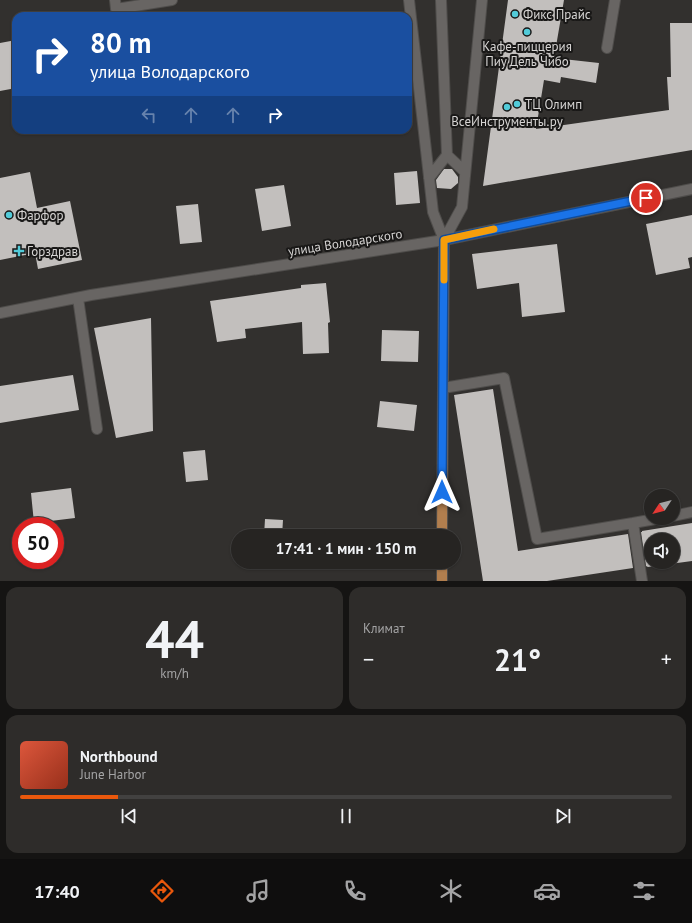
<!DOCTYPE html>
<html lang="ru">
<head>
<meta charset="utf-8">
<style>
	:root { --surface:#262422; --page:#2e2c2a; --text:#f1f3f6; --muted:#a4a4a5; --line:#424140; --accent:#ea580c }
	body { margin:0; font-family:"PT Sans",sans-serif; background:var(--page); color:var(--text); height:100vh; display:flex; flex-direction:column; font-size:15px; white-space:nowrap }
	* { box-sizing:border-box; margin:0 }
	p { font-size:13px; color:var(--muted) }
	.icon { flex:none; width:22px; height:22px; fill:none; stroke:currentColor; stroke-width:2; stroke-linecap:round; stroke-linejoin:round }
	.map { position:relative; height:581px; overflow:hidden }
	.details { display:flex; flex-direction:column; gap:6px; padding:6px; background:#151413; flex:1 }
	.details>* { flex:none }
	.hud { position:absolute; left:12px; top:12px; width:400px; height:122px; border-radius:12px; box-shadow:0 1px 3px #0004,0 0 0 1px var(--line); background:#1a4fa0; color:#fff; overflow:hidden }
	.needle { width:26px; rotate:234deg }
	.tools { position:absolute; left:644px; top:489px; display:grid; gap:8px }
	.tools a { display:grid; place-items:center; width:36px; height:36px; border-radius:50%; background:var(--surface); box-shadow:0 1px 3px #0004,0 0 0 1px var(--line); font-size:20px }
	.speed { position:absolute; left:12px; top:517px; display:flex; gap:8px; font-size:20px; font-weight:700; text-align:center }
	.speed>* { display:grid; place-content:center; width:52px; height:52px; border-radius:50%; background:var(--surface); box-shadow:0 1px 3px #0004,0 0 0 1px var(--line); line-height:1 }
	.speed .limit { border:6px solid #d22; background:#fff; color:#111 }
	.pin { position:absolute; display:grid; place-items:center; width:34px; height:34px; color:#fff; margin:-17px; border:2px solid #fff; border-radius:50%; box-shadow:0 1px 4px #0007 }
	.me { position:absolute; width:44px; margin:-22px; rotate:0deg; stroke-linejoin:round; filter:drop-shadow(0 0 3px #0008) }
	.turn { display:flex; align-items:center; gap:14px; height:84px; padding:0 12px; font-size:18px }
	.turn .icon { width:52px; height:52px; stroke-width:2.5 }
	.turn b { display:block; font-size:28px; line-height:34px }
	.lanes { display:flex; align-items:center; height:38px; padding:0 12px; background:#0003; justify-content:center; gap:20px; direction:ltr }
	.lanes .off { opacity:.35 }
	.big { font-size:30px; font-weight:600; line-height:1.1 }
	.details .tile { flex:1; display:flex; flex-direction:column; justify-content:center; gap:6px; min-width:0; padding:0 14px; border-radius:12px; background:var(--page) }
	.details .dial { align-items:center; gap:0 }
	.dial b { font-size:52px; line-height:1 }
	.song { display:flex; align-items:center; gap:12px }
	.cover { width:48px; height:48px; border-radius:6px; background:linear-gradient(135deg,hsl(10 70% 55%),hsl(10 70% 35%)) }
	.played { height:4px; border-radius:2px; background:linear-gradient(90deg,var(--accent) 15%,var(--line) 15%) }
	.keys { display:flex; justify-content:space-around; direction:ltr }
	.heat { display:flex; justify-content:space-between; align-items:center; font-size:22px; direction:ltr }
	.details .tiles { flex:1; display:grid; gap:6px; grid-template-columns:1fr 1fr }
	.tile:last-child { grid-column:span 2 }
	.trip { position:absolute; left:231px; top:529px; width:230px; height:40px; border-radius:20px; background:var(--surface); box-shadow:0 1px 3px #0004,0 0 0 1px var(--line); font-weight:600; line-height:40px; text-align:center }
	.tabs { display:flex; height:64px; justify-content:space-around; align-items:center; background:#0f0e0e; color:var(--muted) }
	.tabs .icon { width:28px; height:28px }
	.tabs .current { color:var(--accent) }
	.tabs b { font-size:18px; color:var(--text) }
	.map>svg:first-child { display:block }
	.building { fill:#c2bfbd; fill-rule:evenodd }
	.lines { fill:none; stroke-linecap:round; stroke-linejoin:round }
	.minor-casing { stroke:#4f4d4b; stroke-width:12 }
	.major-casing { stroke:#4f4d4b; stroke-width:12 }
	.minor { stroke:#686563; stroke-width:10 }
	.major { stroke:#b17e4e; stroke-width:10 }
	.route-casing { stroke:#114b97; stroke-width:10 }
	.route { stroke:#1a73e8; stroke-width:7 }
	.slow { stroke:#f59e0b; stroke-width:7 }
	.poi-dot { fill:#52cbd9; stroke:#191817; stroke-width:1.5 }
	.labels { text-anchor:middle; stroke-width:4; stroke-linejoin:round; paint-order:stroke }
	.poi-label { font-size:13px; fill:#d6d4d3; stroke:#191817; text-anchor:start }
	.street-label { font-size:13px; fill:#d6d4d3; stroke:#191817 }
</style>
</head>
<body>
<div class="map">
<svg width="692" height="581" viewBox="0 0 692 581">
	<rect width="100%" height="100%" fill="#32302e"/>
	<path class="building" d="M508,0H564L554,58L599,63L596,83L561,77L560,83L544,80L536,129L669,110L667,77H671L670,23H692V150L483,186Z
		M16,40V88L0,91V43Z
		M444,169H452L458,177V183L451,189L437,188L436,180Z
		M417,171L420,203L396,205L394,173Z
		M30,172L37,208L70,201L82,260L38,269L35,253L0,260V178Z
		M284,185L291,226L262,231L255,189Z
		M198,204L202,242L180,244L176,206Z
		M692,215V257L688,258L690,268L656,275L646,224Z
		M557,244L565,312L522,317L519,283L477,289L472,254Z
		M326,283L330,322L328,323L329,353L303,354L302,322L245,329L246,338L217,342L210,301L301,288V285Z
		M151,318L153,431L116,438L94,328Z
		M382,330L419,331L418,362L381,361Z
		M73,375L79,410L0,423V386Z
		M493,389L518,551L628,534L633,568L547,581H483L454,395Z
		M380,401L417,405L414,431L377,427Z
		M205,450L208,480L186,482L183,452Z
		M71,488L75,518L34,523L31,493Z
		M265,519L283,520L282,536H264Z
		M692,523V561L648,567L646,566L641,532H642V531ZM651,540H673V562H651Z"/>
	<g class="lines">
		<g class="minor-casing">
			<path id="minor" d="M115,0L116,9L172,0
				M409,0L433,212L444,240
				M441,0L447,155L465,172
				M607,48L615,0
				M429,178L447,155
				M444,240L462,207L482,0
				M78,298L97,429
				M0,313L91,295L444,240L692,189
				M443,388L504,378L537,539L633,523L642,581
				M673,516L692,512
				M633,523L661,518"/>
		</g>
		<g class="major-casing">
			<path id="major" d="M442,536L444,240
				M442,581V562"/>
		</g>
		<use href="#minor" class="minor"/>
		<use href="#major" class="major"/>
	</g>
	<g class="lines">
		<g class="route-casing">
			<path id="route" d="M442,492L444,240L646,198"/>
		</g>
		<use href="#route" class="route"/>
		<path class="slow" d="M444,280V240L494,229"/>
	</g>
	<g class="poi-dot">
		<circle cx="515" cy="14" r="4"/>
		<circle cx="527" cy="32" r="4"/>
		<circle cx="517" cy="104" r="4"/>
		<circle cx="507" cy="107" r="4"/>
		<circle cx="9" cy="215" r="4"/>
		<path d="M17 245h4v4h4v4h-4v4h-4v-4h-4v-4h4z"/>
	</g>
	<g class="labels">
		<g class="poi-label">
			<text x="523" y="19">Фикс Прайс</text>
			<text x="527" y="51" text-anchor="middle">Кафе-пиццерия<tspan x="527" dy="15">Пиу Дель Чибо</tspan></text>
			<text x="525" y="109">ТЦ Олимп</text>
			<text x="507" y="126" text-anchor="middle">ВсеИнструменты.ру</text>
			<text x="17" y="220">Фарфор</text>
			<text x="27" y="256">Горздрав</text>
		</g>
		<g class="street-label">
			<text transform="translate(345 242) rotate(-9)" y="5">улица Володарского</text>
		</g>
	</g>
</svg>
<div class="tools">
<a><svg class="needle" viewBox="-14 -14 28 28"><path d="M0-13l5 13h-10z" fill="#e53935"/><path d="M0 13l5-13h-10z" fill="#a4a4a5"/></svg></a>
<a><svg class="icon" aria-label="sound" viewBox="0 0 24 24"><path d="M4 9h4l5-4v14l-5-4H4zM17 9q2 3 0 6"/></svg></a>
</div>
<div class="speed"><div class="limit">50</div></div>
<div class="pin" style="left:646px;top:198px;background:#d93025"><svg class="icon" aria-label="arrive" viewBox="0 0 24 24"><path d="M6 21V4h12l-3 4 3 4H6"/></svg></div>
<svg class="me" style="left:442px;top:492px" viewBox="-20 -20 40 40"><path d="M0-17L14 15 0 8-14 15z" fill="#1a73e8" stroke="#fff" stroke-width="4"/></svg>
<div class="trip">17:41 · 1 мин · 150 m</div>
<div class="hud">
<div class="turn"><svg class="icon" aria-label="right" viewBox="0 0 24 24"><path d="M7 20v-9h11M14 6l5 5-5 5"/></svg><div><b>80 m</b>улица Володарского</div></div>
<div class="lanes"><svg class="icon off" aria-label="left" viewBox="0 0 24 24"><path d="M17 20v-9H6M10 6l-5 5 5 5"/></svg><svg class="icon off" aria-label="ahead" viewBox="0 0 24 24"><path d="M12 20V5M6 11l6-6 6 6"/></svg><svg class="icon off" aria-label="ahead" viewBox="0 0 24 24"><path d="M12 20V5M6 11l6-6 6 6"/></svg><svg class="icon" aria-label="right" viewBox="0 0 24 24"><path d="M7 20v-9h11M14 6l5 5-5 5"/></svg></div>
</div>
</div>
<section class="details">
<div class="tiles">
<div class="tile dial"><b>44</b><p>km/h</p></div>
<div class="tile"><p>Климат</p>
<div class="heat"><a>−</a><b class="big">21°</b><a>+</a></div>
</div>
<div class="tile">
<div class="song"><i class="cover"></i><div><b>Northbound</b><p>June Harbor</p></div></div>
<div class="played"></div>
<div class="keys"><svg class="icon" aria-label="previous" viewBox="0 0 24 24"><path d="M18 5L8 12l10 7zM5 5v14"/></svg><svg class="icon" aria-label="pause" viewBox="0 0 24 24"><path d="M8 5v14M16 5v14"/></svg><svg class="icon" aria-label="next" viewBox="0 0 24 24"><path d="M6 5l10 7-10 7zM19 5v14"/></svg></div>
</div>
</div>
</section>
<nav class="tabs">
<b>17:40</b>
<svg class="icon current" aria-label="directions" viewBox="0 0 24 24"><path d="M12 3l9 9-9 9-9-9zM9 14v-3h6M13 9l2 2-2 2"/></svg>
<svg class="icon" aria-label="music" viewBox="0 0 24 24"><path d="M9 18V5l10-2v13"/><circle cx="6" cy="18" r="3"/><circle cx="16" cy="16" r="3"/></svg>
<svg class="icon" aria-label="phone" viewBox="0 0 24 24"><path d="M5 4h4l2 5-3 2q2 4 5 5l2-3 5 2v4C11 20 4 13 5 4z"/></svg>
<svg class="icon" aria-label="climate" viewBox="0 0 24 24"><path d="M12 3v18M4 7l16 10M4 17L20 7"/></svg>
<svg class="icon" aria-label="car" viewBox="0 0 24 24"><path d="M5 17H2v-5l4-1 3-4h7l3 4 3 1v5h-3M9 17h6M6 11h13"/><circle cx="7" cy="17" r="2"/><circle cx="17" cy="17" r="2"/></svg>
<svg class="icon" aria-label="filters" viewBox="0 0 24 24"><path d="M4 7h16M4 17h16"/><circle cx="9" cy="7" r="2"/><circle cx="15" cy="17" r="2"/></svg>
</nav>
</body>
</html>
